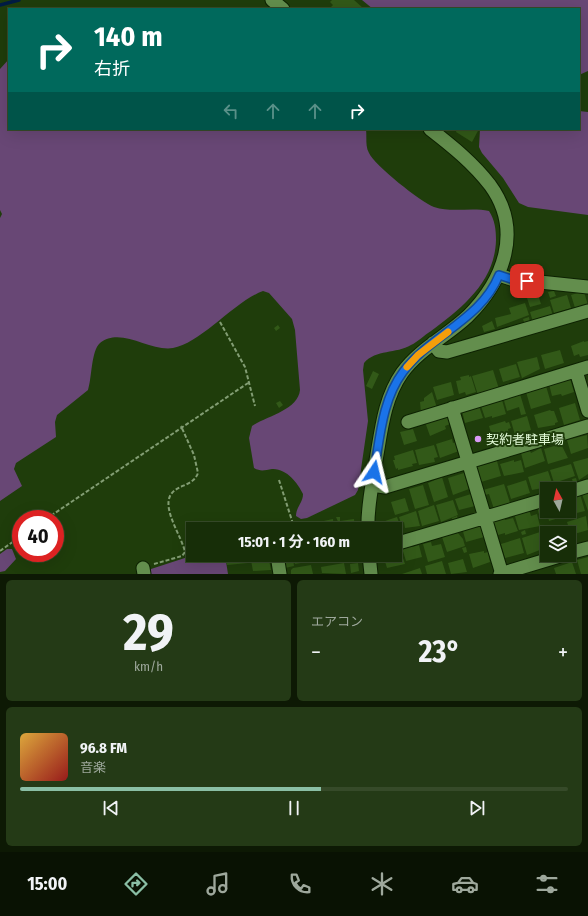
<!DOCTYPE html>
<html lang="ja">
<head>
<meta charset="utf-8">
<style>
	:root { --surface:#172e08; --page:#243a16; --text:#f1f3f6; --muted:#9ea89c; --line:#364a29; --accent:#8abfa5 }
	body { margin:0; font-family:"Fira Sans Condensed","Noto Sans JP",sans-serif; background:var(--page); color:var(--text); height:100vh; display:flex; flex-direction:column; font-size:15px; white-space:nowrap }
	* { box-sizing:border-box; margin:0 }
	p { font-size:13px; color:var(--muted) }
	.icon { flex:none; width:22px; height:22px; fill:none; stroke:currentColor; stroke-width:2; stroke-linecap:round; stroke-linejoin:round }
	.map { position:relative; height:574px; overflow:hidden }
	.drawer { display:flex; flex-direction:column; gap:6px; padding:6px; background:#0d1904; flex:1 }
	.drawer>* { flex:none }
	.top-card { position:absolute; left:8px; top:8px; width:572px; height:122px; border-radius:0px; box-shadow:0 4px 16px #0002,0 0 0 1px var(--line); background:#00695c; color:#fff; overflow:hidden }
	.needle { width:26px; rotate:352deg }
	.tools { position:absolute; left:540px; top:482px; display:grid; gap:8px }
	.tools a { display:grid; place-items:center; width:36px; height:36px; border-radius:0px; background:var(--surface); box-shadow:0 4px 16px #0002,0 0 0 1px var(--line); font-size:20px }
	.speed { position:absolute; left:12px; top:510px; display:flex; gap:8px; font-size:20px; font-weight:700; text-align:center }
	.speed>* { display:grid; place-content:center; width:52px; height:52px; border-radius:50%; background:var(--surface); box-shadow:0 4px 16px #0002,0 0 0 1px var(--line); line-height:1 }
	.speed .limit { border:6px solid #d22; background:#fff; color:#111 }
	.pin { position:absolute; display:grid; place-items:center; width:34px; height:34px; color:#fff; margin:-17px; border-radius:8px; box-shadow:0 2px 6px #0006 }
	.me { position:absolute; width:44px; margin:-22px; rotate:10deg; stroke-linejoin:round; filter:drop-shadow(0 0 3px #0008) }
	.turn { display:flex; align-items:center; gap:14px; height:84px; padding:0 20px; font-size:18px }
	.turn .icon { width:52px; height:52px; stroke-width:2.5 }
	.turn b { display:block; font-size:28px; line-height:34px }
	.lanes { display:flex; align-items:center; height:38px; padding:0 20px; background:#0003; justify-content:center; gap:20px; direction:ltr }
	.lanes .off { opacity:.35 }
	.big { font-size:30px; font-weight:700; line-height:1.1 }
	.drawer .tile { flex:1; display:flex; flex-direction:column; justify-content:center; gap:6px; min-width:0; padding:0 14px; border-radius:6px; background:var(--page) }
	.drawer .dial { align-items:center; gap:0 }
	.dial b { font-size:52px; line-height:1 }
	.song { display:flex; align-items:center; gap:12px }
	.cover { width:48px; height:48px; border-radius:6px; background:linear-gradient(135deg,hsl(40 70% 55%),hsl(0 70% 35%)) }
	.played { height:4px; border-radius:2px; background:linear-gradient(90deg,var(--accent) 55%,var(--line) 55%) }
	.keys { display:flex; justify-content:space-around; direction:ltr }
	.heat { display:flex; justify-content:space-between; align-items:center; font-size:22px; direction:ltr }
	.drawer .tiles { flex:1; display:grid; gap:6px; grid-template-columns:1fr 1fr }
	.tile:last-child { grid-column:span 2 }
	.trip { position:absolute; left:186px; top:522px; width:216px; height:40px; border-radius:0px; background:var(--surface); box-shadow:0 4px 16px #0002,0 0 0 1px var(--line); font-weight:700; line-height:40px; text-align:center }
	.menu { display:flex; height:64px; justify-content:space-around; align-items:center; background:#091203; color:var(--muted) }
	.menu .icon { width:28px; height:28px }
	.menu .selected { color:var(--accent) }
	.menu b { font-size:18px; color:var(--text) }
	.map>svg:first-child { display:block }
	.green { fill:#684775 }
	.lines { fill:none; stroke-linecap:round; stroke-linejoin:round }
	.stream { stroke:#001c44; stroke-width:3.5 }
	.building { fill:#325918 }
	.minor-casing { stroke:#0d2202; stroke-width:15 }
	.path { stroke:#829d73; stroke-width:2; stroke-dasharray:4 2; stroke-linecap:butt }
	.minor { stroke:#638e4d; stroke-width:13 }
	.route-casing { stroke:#114b97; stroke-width:10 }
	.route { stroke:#1a73e8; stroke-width:7 }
	.slow { stroke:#f59e0b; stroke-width:7 }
	.poi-dot { fill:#da9af6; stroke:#1f3d0b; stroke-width:1.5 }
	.labels { text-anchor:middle; stroke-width:4; stroke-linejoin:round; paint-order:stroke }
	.poi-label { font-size:13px; fill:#e3fbd8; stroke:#1f3d0b; text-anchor:start }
</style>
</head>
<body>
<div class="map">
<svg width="588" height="574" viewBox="0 0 588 574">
	<rect width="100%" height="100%" fill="#1f3d0b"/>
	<path class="green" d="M362,0H588V71L579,75V9H373Z
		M9,59V129H366C367,137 365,146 369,153C374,165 421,202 434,207C452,213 471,207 489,211C495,220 496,230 496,240C495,282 462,308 431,331C424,335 418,342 411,345C396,354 376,349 364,363L363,370L368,421L358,490L355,495L307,518L301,519L296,516C296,507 303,503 303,494C298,483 286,468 272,469C265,470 261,472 254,468L249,438L252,426C267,416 298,410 300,390L295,330L292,319L269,293L263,291C235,301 200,344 173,348C150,352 121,326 100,343C91,351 92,378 88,390L57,415L55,422L56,437L16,463L14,469L22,486L0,501V218L2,214L0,210V69Z
		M579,111L588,112V215L528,207L519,203L503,178L482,153L479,147L480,129H579Z
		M7,549H12L16,559L5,571L0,572V554Z
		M194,555H225L228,574H149L151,569Z"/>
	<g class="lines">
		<path class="stream" d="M0,5L19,0"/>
	</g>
	<path class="building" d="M332,0H354L363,8L329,9L333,5L330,2Z
		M457,129H479L472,142L456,132Z
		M554,291L556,296L550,298L548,292Z
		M581,292H584L588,305L575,308L571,295Z
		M538,295L541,304L530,307L527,298Z
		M567,295L571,308L554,313L550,300Z
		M525,303L529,315L497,327L495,318L511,314L509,308Z
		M550,306L553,316L533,322L530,312Z
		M529,317L530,323L525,325L523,319Z
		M492,321L495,329L484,332L482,326Z
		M278,325L280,328L276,331L274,328Z
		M584,341V342L588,341V355L580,357L579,354L574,356L571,346Z
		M560,350L564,363L545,369L541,355Z
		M537,357L540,369L522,378L517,362Z
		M516,364L520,377L503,382L499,369Z
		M493,370L499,389L478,395L472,376Z
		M373,371L379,374L372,389L366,386Z
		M469,375V377L471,376L476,392L466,395L465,392L459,394L456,381L461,380L460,377Z
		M570,378L574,392L562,396L561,394L552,396L549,384Z
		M451,382L454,395L437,400L433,387Z
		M546,386L551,403L531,409L526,392Z
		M432,392L437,408L421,413L420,402L424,401V398Z
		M520,394L526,414L521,415L519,407L507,411L503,397Z
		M502,400L506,414L492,418V416L485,418L481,406Z
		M280,401L283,405L279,408L276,403Z
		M575,403L580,420L564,425L559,408Z
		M479,406L483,418L465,423L462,411Z
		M550,410L551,411H554L558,422L555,423V425L538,428L534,415Z
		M447,415L450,424L445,426L446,429L430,436L425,422Z
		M527,416L531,430L515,435L511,421Z
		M505,421L506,423L509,422L511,428L508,429L509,435L505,437L506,439L494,443L489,426Z
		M413,429L417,441L404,445L400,432Z
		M587,435L588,448L571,454L567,440Z
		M513,436L515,442L511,443L509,437Z
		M452,439L453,443L456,442L459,451L440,458L436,444Z
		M561,444L568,458L548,464L544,449Z
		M434,445L438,457L434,458L435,462L419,465L415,450Z
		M541,448L545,461L525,468L521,453L530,451L531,453Z
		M413,450L417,463L412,464L413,466L398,470V468L396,469L393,460H395L394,456Z
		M588,458V474L579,480L573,462Z
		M514,460V462L521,460L524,472L504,476L500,464Z
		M497,461L501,476L481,482L477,467Z
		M571,464L575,476L554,483L550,470Z
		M548,471L553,486L532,490L528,477Z
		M464,473L469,489L453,495L448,478Z
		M442,477L448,497L434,502L428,483Z
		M576,478L578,485L574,486L572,479Z
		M526,480L530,493L511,499L507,486Z
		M504,484L510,503L494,509L489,494L485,495L483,490Z
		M423,485L429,505L415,509L409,489Z
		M588,492V511L582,494Z
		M471,494L475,506L459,510L455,499Z
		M580,494L585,511L564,516L563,511H569V498Z
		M405,498L409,511L395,515L391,502Z
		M453,500L458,515L441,522L436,505Z
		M547,504V511H560L562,517L549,521L548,516L540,518L537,507Z
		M434,505L439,521L422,526L418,511Z
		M529,509L531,516L537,514L540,526L519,530L514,513Z
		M416,511L420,526L405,528L404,522L401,523L399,517Z
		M457,516L459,522L453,524L452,518Z
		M586,516L588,530L571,535L567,522Z
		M336,517H340V521L354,519L355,529H341Z
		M397,517L403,534L398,536L397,533L395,534V529H384L382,522Z
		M504,517L505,520L513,518L518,531L505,535V533L498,535L493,521Z
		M333,519L334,529H315L314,523Z
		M479,522L484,537L466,542L462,528Z
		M312,524V529H302V526Z
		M562,525L564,533H547V539L544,531Z
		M525,530L526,534L522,535L521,532Z
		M540,532L545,548L527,555L522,538Z
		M458,533L463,539L465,546L447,552L442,537Z
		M520,538L524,553L505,558L501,544Z
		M431,542L432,546L441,544L445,557L428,562L423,544Z
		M412,545V547L419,545L422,557L406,561L402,548Z
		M466,547L467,552L464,553L462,548Z
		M400,549L405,564L387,568L383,555H395V550Z
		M484,551V553L488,552L490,562L473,568L469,554Z
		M226,555H247L248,563L227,565Z
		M250,555H268L271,570L253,571Z
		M287,555H312L313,561L295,564L293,557L287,558Z
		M588,557V574H581L577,560Z
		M293,558L294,566L285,568L284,560Z
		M463,559L467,572L451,574L448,563Z
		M442,561L446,574H427L425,566Z
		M572,562L576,574H556L554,568Z
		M344,563L346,574L322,573L321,567Z
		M358,563L359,571L351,573L350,564Z
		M311,565L313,574H291V570L293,568Z
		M420,568L422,574H402Z"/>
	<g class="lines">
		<g class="minor-casing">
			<path id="minor" d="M272,0L283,9
				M499,275L511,279L588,287
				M433,343L439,351L447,352L588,311
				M576,371L588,411
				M452,408L502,574
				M408,422L588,367
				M372,485L385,487L588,426
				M569,492L588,486
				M368,529C367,508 372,487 375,466C381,434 383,400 402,373C419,349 447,336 468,316C504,280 523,230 490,185C473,163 452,146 430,129
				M395,544L547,499
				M569,553L588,548
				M277,555L280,574
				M369,555L371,574
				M143,568L144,574
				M500,574L563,555"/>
		</g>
		<path class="path" d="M220,322L245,367L255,406
			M279,480L294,527L289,529
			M46,519L248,383
			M0,551L21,536
			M154,564L182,556L185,552C182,537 163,511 170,496C176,484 193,487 198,473L194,455L181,426"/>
		<use href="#minor" class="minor"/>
	</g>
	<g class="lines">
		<g class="route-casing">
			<path id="route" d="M374,472C380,438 382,400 403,372C430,335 481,320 499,275L511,279L527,281"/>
		</g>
		<use href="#route" class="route"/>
		<path class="slow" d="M407,367L418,355L448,332"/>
	</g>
	<circle class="poi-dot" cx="478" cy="439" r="4"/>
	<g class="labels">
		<g class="poi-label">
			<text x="486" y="444">契約者駐車場</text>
		</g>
	</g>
</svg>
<div class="tools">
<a><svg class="needle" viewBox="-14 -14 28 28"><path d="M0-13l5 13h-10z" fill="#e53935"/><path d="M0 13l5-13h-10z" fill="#9ea89c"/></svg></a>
<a><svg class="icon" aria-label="layers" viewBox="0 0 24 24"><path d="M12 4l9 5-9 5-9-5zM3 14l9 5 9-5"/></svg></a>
</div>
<div class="speed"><div class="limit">40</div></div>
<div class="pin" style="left:527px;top:281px;background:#d93025"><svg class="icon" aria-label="arrive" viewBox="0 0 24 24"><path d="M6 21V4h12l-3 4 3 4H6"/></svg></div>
<svg class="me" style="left:374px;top:472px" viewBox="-20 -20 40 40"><path d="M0-17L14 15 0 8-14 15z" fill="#1a73e8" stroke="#fff" stroke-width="4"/></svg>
<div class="trip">15:01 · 1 分 · 160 m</div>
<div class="top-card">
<div class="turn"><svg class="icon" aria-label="right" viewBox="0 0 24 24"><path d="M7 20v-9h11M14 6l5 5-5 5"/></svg><div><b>140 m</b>右折</div></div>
<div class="lanes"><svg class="icon off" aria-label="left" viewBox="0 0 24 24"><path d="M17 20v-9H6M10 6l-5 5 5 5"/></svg><svg class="icon off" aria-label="ahead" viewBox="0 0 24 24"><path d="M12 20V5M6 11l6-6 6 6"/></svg><svg class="icon off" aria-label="ahead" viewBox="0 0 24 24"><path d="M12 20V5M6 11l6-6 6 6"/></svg><svg class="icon" aria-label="right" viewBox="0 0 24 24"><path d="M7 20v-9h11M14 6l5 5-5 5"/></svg></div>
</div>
</div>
<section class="drawer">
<div class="tiles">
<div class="tile dial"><b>29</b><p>km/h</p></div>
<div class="tile"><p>エアコン</p>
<div class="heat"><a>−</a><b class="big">23°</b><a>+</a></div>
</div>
<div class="tile">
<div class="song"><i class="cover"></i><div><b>96.8 FM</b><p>音楽</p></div></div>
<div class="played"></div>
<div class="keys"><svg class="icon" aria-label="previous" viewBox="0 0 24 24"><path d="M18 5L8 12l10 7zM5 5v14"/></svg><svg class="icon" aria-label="pause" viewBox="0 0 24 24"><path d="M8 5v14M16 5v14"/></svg><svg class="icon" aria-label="next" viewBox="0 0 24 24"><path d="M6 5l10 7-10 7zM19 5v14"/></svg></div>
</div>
</div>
</section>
<nav class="menu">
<b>15:00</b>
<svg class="icon selected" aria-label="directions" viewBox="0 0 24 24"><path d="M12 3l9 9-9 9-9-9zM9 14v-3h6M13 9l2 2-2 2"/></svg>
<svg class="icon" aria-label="music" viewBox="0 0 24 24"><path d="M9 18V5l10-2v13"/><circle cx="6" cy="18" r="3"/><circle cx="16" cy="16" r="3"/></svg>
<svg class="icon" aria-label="phone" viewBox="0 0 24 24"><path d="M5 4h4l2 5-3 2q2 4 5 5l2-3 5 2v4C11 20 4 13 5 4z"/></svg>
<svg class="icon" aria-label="climate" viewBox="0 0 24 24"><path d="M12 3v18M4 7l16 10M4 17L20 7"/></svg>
<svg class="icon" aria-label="car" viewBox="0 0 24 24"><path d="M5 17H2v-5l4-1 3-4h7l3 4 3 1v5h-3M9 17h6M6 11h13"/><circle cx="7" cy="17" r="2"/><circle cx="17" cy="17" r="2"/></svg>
<svg class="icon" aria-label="filters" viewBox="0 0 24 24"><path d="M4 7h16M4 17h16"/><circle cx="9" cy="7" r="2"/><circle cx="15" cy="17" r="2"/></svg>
</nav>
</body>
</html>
